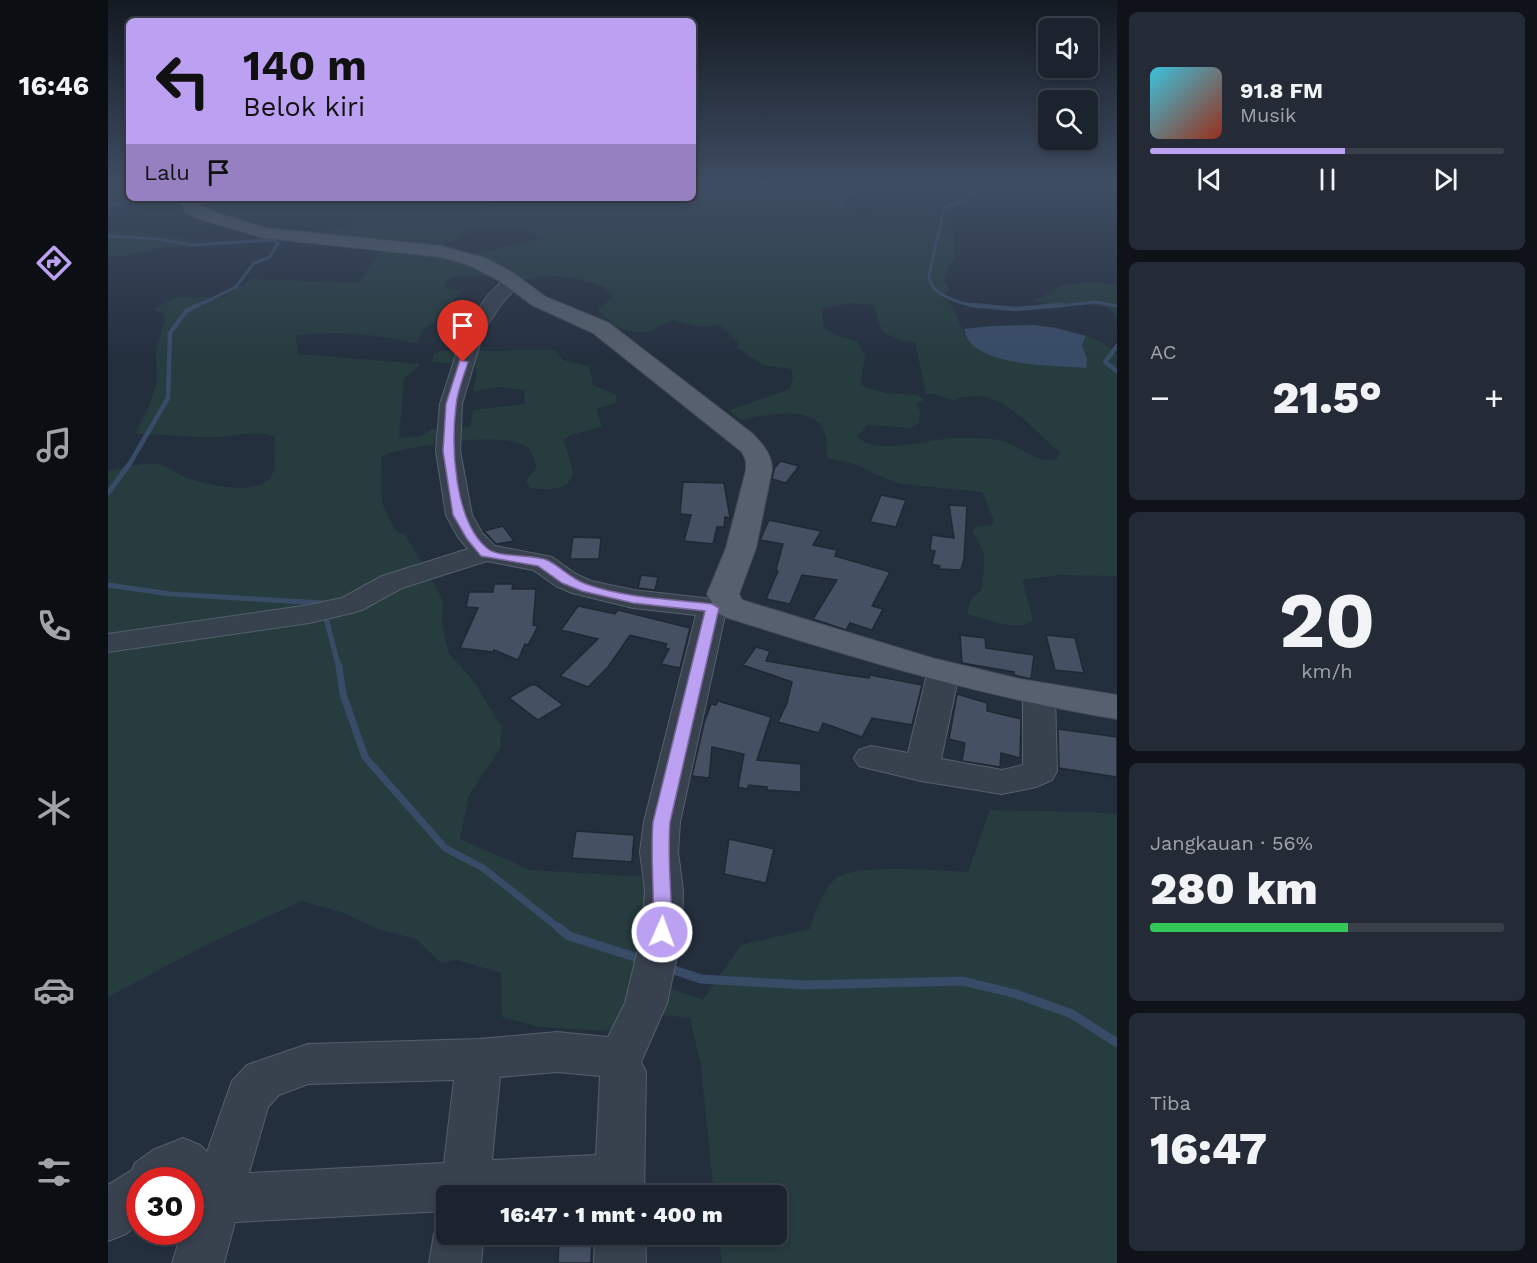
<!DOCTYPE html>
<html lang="id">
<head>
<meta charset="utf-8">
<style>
	:root { --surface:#1b232e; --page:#242b36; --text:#f1f3f6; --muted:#a0a4aa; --line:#39404a; --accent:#bca0f2 }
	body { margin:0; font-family:"Work Sans",sans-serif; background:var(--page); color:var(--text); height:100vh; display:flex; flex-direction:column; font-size:22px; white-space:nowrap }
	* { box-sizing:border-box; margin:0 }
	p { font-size:20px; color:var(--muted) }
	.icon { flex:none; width:33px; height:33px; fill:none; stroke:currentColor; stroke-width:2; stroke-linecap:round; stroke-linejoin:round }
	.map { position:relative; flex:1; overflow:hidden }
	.details { display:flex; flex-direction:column; gap:12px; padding:12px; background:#0f1319; width:420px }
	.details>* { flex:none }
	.banner { position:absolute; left:18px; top:18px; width:570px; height:183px; border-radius:9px; box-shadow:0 3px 9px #0003,0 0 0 2px var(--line); background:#bca0f2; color:#111; overflow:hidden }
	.controls { position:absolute; left:930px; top:18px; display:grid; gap:12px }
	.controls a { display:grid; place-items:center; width:60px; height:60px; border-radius:9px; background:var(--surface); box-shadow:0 3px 9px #0003,0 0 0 2px var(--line); font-size:30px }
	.speed { position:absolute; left:18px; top:1167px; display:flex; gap:12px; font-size:30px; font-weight:700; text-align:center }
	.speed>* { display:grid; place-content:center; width:78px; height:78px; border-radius:50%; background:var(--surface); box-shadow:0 3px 9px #0003,0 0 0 2px var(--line); line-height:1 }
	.speed .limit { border:9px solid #d22; background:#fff; color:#111 }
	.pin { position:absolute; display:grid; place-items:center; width:51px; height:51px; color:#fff; margin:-62px -26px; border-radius:50% 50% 50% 0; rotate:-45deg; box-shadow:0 0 6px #0007 }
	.pin .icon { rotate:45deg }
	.me { position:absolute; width:66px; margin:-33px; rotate:2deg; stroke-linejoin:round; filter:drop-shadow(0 0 4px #0008) }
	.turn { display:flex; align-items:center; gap:21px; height:126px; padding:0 18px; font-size:27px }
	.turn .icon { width:78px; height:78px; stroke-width:2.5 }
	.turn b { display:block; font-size:42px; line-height:51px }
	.then { display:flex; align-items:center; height:57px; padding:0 18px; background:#0003; gap:12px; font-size:22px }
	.big { font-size:45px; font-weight:800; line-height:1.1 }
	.details .tile { flex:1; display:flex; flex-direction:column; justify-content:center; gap:9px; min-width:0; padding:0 21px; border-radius:9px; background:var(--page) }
	.details .dial { align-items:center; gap:0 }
	.dial b { font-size:78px; line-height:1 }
	.song { display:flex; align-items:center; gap:18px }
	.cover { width:72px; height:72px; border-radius:9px; background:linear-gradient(135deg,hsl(190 70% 55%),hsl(10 70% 35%)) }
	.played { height:6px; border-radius:3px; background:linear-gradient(90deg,var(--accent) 55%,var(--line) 55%) }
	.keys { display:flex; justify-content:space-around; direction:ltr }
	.heat { display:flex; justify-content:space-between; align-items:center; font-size:33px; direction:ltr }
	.charge { height:9px; border-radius:4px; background:linear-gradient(90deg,#34c759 56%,var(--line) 0) }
	.trip { position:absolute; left:328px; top:1185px; width:351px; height:60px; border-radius:9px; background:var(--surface); box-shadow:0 3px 9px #0003,0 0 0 2px var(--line); font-weight:800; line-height:60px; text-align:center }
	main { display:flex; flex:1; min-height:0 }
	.tabs { display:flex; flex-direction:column; width:108px; justify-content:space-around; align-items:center; background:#0b0e12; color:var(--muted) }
	.tabs .icon { width:42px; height:42px }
	.tabs .active { color:var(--accent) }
	.tabs b { font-size:27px; color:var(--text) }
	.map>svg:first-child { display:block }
	.green { fill:#263c3f; fill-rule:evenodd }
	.water { fill:#394c67 }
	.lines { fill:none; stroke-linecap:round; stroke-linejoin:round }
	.stream-far4 { stroke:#394c67; stroke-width:3 }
	.stream-far3 { stroke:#394c67; stroke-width:4.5 }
	.stream-far2 { stroke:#394c67; stroke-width:5 }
	.stream-far1 { stroke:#394c67; stroke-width:7 }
	.stream { stroke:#394c67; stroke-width:9 }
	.building { fill:#455162; stroke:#1f2835; stroke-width:1.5 }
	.minor-casing { stroke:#565f6c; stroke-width:2 }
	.major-casing { stroke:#414a57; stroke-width:2 }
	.minor { fill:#38414e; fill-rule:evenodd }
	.major { fill:#56606e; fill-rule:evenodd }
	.route { fill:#bca0f2; stroke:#7a689d; stroke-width:1.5 }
</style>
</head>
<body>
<main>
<nav class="tabs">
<b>16:46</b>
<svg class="icon active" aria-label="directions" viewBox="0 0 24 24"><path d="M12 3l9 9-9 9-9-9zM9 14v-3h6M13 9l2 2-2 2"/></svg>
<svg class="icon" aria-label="music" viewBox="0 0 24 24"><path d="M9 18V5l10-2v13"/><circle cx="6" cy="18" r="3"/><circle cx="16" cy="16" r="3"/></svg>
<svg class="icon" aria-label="phone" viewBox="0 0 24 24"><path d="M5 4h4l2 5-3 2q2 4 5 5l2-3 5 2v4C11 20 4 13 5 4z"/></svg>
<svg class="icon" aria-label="climate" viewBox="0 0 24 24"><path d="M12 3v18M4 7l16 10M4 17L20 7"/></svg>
<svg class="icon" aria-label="car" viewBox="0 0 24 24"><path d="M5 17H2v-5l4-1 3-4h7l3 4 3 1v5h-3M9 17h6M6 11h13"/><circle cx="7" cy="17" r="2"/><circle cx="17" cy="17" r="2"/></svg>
<svg class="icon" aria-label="filters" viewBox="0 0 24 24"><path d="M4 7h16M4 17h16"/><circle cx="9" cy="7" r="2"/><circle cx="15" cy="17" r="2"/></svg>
</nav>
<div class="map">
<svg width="1009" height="1263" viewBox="0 0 1009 1263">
	<rect width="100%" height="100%" fill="#242f3e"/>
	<path class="green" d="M585,183H743L755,191L740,198L735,203C746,225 764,212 781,211C798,210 833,209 842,226C848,235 845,248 847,258L839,268L837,283L841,287L835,296L845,307L857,336L881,355L977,368L974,345L978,336C992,340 999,344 1009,355V576L951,575L914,580L925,619C914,634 875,618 859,614L862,601L874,589L876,568V553L864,530L869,527L884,525L886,521L874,492L793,484L767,474L750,465L720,458C718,450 719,442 717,434C710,402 654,416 632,420L621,410L682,389L685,377L683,369L655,365L629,348L630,343L612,325L591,327L565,320C556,323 547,330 539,332C522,336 500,323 490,309L505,297L495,286L470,279L437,275L420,280L398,276L345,277L337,283L338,288L353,291L336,315L315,330L308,343C269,335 226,329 188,336L190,354L313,364L296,379L291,437C305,438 313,438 323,429L362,427L365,410L417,404L416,390L391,387L365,391L369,373L367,365L324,362L326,354L334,351L446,350L455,360L481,366L485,385L508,395L509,402L488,409L494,427L462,435L456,440L465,473C461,492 438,490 422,488L418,480L429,467C426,460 425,452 419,447C395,430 300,446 273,456L274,503L287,530L298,536L335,600L334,622L340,652L367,683L394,728L392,749L361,795L352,839L422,870L542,877L532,921L524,975L595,1000L633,945L702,929C705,915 717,885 730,877C757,863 828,871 860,872L882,810C925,812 967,810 1009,814V1263H614L611,1235L669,1234V1196L606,1195L593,1066L582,1018L545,1014L498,1031L431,1027L394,1017L393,973L350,960L333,963L308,939L270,929L233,912L193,901L96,946L0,997V471C16,468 34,462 50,464C61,466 69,475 79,478C98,485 161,500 166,469C168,459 165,447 167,437C149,429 130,436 111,437C83,438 55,434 27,434L42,404L49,381L48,350L57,321L55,313L45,310L67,297H116L143,279L250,283L278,243L213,234V231L246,226L255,215C291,216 326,219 362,213C379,210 394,202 411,199L585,198ZM385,227L425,232L431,239L370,253L354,259L312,251C331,246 349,243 362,228ZM743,303L765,305L774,331L792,341L807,342L818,394H827L847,401L849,398C858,397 869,395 877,397C904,402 931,435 952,453L948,460C925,461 920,451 900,443C887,437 864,438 849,438C823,438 770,457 749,437L759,425L802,428L811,423L812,411L808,405L815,400L810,395L776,393L752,385L757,356L749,341L727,335L715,327L714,309Z
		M0,231C28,233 55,231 83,240V247L52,248L18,256H0Z
		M988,282L1009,285V317C994,294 952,312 927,300L955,285Z"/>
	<path class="water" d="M926,325L948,328L978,336L974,345L979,359L978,368C948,365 862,368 856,329L882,326Z"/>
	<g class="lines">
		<path class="stream-far4" d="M638,183H669
			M160,198L180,202L213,198
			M0,207L29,198
			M0,236L52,239L83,245L165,240L170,243L162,257L146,263L128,287L87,307
			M871,307C855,304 820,295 821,275L836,208L858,199L883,183
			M941,307L987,302L1009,306"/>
		<path class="stream-far3" d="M863,305L907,309L954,305
			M1009,346L997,362L1009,371
			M21,465L60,398L62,333L78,311L90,305"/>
		<path class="stream-far2" d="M0,493L22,463
			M0,585L62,594L214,603L231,668"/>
		<path class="stream-far1" d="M231,666L235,694L257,757L337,848L375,868L452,929"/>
		<path class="stream" d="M450,927L461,936L533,959
			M560,968L593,979L696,985L855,981L908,994L964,1014L1009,1043"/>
	</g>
	<path class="building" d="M672,461L691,466L678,483L664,479L666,469Z
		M575,482L616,483L622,518L617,517L616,527H609L605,544L576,541L583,515L572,514Z
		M773,495L798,500L788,527L762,522Z
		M841,505L859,506L856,559L853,570L831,569L832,566L824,564L827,551L822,550L824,535L846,538Z
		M661,520L713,531L705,545L729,550L727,556L782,572L764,606L775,609L764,630L742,623L738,630L705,619L729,580L694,575L682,604L658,599L670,571L668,570L675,544L652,540Z
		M395,526L406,541L388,544L376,531Z
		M465,537L493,538L491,559H462Z
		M533,575L550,577L547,590L530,588Z
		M386,584H405L404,589H428L425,625L430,626L420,645L417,644L410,660L386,650L385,652L352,648L370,608L358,607L361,592H385Z
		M470,606L507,614L510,610L582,628L572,668L553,664L561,649L557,648L559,644L522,635L500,667L480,687L452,676L490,639L453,630Z
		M852,635L877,638L878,648L926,655L923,679L906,675V672L854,663Z
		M938,635L967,638L976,673L947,670Z
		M648,647L662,651L658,661L739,675L761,678L762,675L814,685L804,725L764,718L754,737L715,723L711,733L670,722L679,703L684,682L635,665Z
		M423,685H428L455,705L430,720L401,698Z
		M849,694L879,703V711L913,719L912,758L893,753L892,767L854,761L857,743L841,739Z
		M610,701L663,717L649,760L693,764V792L659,790V787L641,785L639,789L630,787L636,754L604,747L601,778L584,776L596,723L603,704L608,705Z
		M950,729L1009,737V777L951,768Z
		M468,831L526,835L524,862L464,858Z
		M621,839L666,849L658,883L616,874Z
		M451,1234H484L483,1263H450Z"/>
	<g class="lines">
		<g class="minor-casing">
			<path id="minor" d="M405,276L411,277L414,281L394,303L376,330L354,404L352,451L364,515L374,533L387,546L444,557L468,574L483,581L525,590L604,599L621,597L631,600L636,606L631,612L617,615L572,822L570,852L575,890L574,932L559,1003L533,1062L538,1072L536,1196H339V1213L337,1211L127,1222L116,1263H64L74,1232H82V1180H32V1222L18,1234L0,1241V1185L24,1170L27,1163L45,1150L75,1138L92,1145L99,1152L124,1081L139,1065L200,1044L371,1039L449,1032L500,1037L517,1003L534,932L537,890L532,852L536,822L588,615L525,608L464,593L448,586L425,570L379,561L294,588L254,610L244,613L201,623L0,652V634L201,605L234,598L274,576L360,549L350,537L338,515L328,451L332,404L356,330L380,295L399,277ZM449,1072L492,1076L488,1155L384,1160L392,1077ZM346,1080L336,1163L141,1173L160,1107L171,1095L200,1084Z
				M835,664L846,667L851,674L833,759L894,770L915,765V695L920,688L931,685L942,688L947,695L949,771L944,780L928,787L894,794L813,781L751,766L746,758L751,750L763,746L800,753L819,674L824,667Z
				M339,1214V1234H376L373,1263H321L326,1234L333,1216Z
				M487,1234H537L538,1263H486Z"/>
		</g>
		<g class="major-casing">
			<path id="major" d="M69,198H85L90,204L106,212L158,228L334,246L377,258L404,272L438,297L501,323L645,434C655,445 664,454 664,470L648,548L631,594L634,600L824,658L912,679L1009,695V719C875,697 746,658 617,617L610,613L599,594L618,548L638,470V461L634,452L485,333L424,305L390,280L363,266L333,257L156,238L94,220L78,212Z"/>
		</g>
		<use href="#minor" class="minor"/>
		<use href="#major" class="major"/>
	</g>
	<linearGradient id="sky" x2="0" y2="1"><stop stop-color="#141a22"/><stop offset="0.51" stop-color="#3f4d63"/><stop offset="1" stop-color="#3f4d63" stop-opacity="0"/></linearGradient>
	<rect width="1009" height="360" fill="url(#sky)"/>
	<path class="route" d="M352,360L360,362C356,376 349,391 348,406C343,446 346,522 380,549C392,558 424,554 439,560C452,566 463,579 478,584C517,598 563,599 604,604L611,608L562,822C559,859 564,895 564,932L561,938L554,940L548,938L545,932C547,895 542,859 545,822L597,611L525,603L474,591L454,583L430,566L373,556L359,539L345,515L335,451L338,404Z"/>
</svg>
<div class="controls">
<a><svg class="icon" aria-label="sound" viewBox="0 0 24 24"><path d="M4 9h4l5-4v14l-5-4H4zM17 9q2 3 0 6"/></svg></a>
<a><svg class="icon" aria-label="search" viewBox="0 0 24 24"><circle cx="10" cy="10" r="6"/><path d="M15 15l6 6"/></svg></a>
</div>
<div class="speed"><div class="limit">30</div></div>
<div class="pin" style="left:355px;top:362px;background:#d93025"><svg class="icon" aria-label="arrive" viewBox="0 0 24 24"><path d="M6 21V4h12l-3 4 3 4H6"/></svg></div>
<svg class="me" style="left:554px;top:932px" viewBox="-20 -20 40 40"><circle r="17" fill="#bca0f2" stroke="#fff" stroke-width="3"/><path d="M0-11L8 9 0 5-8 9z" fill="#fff"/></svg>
<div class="trip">16:47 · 1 mnt · 400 m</div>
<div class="banner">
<div class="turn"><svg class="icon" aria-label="left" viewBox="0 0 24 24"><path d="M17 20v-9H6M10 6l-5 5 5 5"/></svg><div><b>140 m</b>Belok kiri</div></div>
<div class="then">Lalu<svg class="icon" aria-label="arrive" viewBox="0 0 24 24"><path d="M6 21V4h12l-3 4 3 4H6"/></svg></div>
</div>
</div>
<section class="details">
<div class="tile">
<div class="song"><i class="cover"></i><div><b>91.8 FM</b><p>Musik</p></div></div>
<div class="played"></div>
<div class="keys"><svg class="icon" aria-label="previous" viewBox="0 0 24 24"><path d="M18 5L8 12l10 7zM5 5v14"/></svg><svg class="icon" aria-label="pause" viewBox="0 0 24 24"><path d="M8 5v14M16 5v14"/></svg><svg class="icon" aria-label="next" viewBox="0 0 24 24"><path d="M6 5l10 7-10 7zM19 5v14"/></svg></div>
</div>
<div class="tile"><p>AC</p>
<div class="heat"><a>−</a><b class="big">21.5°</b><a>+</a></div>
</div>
<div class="tile dial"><b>20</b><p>km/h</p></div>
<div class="tile"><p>Jangkauan · 56%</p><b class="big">280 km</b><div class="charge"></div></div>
<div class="tile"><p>Tiba</p><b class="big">16:47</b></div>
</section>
</main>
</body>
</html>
